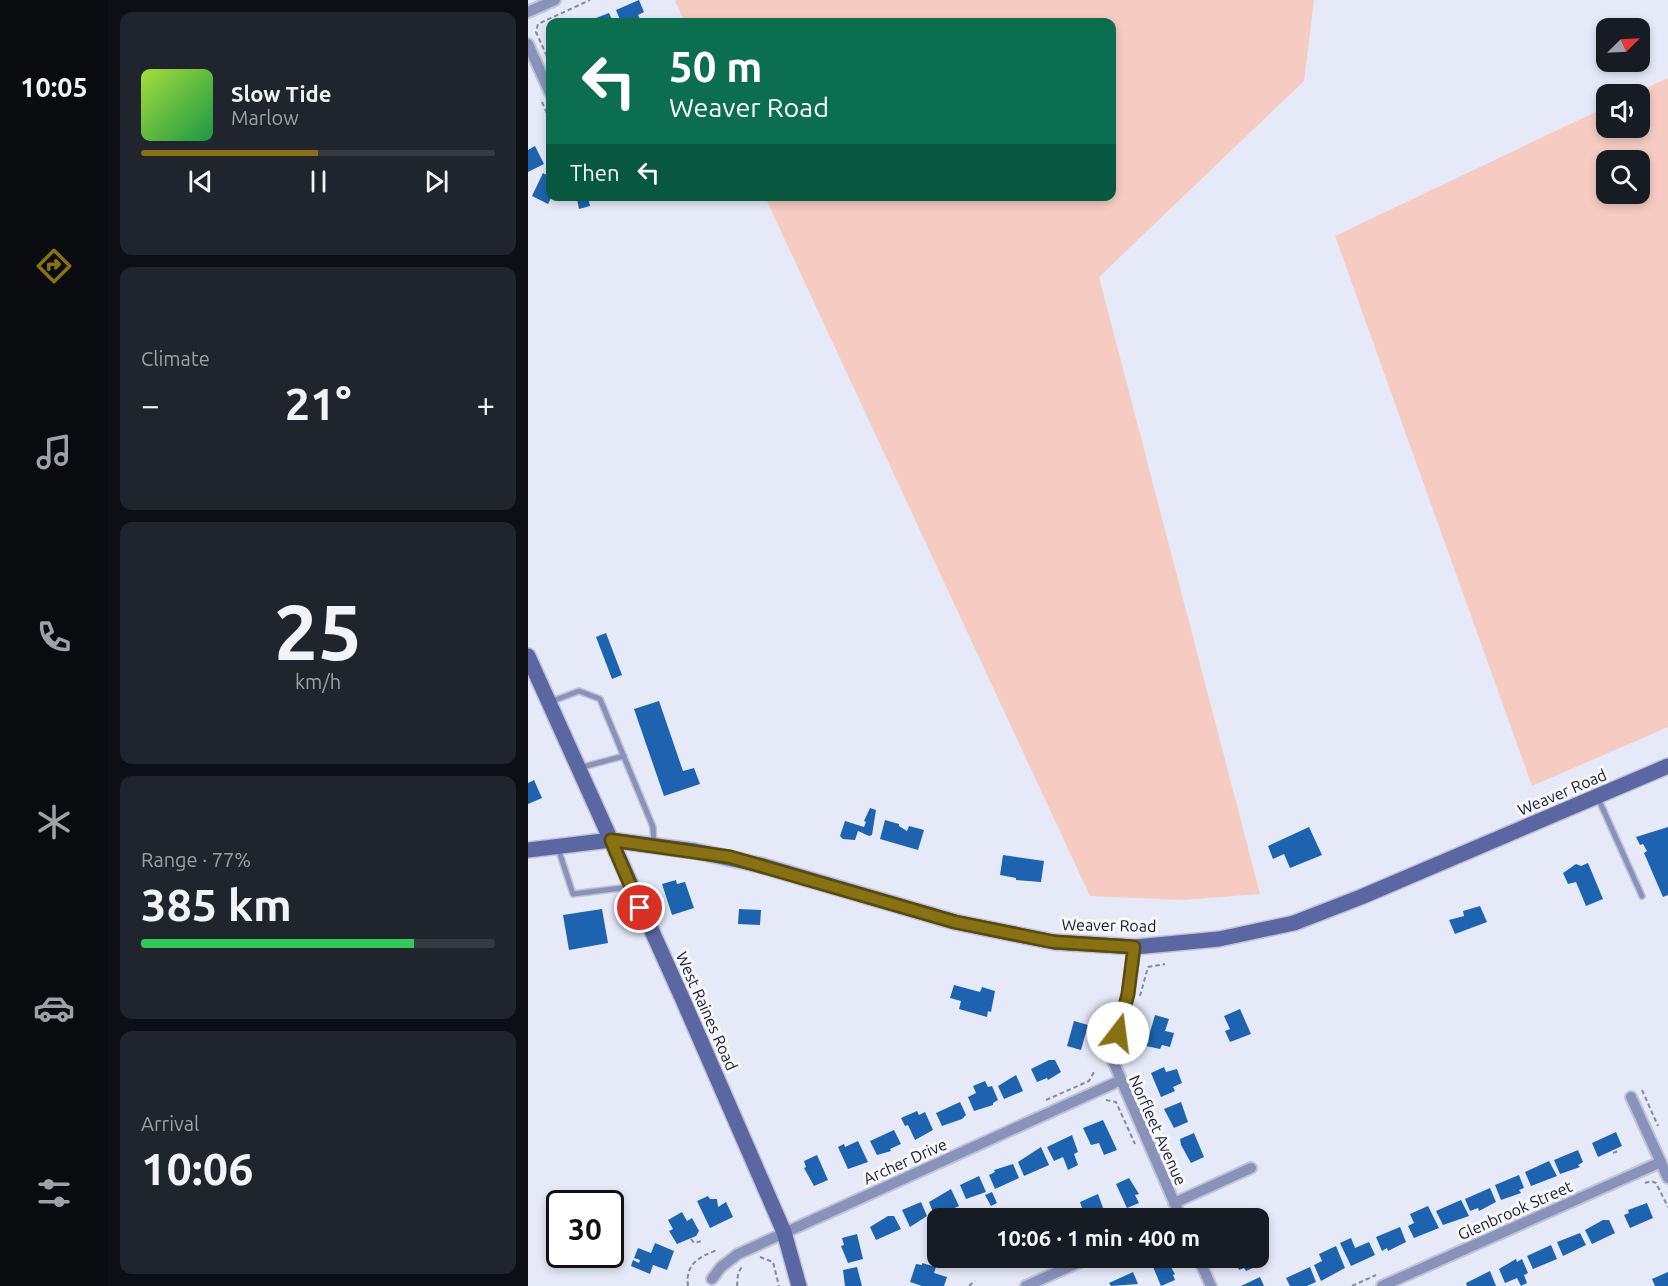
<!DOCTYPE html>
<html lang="en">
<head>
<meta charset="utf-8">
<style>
	:root { --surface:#171b24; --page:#20242c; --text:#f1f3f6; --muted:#9ea1a6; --line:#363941; --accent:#887113 }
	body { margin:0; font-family:Ubuntu,sans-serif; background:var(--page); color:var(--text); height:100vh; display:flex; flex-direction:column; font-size:22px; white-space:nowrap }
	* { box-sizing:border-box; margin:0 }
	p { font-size:20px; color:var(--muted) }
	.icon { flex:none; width:33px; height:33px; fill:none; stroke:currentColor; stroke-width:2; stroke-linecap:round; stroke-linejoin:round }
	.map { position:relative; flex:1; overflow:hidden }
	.side { display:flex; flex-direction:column; gap:12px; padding:12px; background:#0d0f14; width:420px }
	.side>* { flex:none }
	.banner { position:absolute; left:18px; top:18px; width:570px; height:183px; border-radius:12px; box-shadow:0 3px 9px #0003; background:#0b6e4f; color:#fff; overflow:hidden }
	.needle { width:39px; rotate:66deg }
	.fabs { position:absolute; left:1068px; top:18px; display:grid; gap:12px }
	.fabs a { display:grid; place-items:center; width:54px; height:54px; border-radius:12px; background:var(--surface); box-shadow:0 3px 9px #0003; font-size:30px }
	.speed { position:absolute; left:18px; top:1190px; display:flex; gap:12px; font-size:30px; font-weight:700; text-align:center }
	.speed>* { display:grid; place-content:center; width:78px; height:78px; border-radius:50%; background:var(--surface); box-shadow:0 3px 9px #0003; line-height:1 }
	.speed .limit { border:3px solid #111; border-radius:9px; background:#fff; color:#111 }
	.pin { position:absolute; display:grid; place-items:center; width:51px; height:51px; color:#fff; margin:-26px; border:3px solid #fff; border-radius:50%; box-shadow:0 2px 6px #0007 }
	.me { position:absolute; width:66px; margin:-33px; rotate:15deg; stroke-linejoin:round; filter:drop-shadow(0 0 4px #0008) }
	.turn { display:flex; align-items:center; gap:21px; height:126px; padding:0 24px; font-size:27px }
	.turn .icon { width:78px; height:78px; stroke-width:2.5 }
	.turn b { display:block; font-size:42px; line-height:51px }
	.then { display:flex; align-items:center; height:57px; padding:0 24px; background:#0003; gap:12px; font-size:22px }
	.big { font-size:45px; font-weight:700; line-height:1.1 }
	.side .widget { flex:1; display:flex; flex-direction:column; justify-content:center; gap:9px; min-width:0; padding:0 21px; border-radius:12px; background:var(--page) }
	.side .dial { align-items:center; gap:0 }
	.dial b { font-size:78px; line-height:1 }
	.song { display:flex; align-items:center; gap:18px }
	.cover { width:72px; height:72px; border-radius:9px; background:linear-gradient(135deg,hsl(80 70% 55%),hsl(140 70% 35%)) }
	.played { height:6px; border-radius:3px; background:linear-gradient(90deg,var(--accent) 50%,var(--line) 50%) }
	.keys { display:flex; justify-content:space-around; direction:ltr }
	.heat { display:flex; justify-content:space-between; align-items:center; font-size:33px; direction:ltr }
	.charge { height:9px; border-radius:4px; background:linear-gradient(90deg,#34c759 77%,var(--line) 0) }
	.trip { position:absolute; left:399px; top:1208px; width:342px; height:60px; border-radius:12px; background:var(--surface); box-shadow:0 3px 9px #0003; font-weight:700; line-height:60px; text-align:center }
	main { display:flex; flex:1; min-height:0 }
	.tab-bar { display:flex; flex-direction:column; width:108px; justify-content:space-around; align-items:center; background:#090b0e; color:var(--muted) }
	.tab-bar .icon { width:42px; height:42px }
	.tab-bar .active { color:var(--accent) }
	.tab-bar b { font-size:27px; color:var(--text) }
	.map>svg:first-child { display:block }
	.green { fill:#f6ccc2; fill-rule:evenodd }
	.building { fill:#1d63af }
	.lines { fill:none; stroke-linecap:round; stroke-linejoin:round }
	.lane-casing { stroke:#c0c4d5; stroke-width:8 }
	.street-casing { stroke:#c0c4d5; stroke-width:14 }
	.secondary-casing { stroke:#c0c4d5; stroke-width:18 }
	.path { stroke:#85899e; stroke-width:2; stroke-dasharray:4.5 3; stroke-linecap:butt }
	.lane { stroke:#8892bb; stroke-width:5 }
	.street { stroke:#8892bb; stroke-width:10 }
	.secondary { stroke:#5a67a2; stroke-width:15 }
	.route-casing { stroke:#58490c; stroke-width:15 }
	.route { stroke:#887113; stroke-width:10 }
	.labels { text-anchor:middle; stroke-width:6; stroke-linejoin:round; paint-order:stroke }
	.street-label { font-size:16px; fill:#171c36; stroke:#f7f7f7 }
</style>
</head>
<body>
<main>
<nav class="tab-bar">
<b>10:05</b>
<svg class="icon active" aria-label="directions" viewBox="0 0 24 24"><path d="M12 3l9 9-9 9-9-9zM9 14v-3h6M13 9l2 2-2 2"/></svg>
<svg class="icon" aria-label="music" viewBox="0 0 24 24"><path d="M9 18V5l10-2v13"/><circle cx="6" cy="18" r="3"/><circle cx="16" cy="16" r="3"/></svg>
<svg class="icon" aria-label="phone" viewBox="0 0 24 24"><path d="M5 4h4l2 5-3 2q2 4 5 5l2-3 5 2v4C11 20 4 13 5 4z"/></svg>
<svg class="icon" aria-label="climate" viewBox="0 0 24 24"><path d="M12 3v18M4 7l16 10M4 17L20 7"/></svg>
<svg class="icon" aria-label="car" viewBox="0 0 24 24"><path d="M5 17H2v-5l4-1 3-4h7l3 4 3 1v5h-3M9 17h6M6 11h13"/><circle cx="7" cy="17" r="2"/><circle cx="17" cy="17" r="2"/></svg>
<svg class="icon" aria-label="filters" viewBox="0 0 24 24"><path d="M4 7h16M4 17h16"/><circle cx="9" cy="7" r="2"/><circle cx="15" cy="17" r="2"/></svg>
</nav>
<section class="side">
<div class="widget">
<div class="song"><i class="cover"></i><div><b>Slow Tide</b><p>Marlow</p></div></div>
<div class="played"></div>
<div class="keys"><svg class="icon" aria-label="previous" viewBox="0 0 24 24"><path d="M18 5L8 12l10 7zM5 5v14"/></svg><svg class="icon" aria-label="pause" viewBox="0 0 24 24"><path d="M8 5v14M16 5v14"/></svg><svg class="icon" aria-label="next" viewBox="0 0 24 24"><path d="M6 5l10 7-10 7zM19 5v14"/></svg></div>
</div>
<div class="widget"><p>Climate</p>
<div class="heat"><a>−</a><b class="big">21°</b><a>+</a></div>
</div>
<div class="widget dial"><b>25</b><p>km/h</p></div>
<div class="widget"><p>Range · 77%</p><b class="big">385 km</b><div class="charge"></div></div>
<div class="widget"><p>Arrival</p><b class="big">10:06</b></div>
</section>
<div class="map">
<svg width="1140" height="1286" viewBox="0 0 1140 1286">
	<rect width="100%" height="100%" fill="#e5e9f8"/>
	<path class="green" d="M150,0H786L776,81L571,277L732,894L654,900L562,896L237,197L584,196V22H157L147,1Z
		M1140,78V727L1004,786L807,236L1078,107V128H1112V94H1105ZM1078,160H1112V194H1078Z"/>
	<path class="building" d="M111,0L116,12L110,15L113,21L105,22L103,18L93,22L88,10Z
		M81,13L85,22H70L68,18Z
		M7,146L16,164L0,172V150Z
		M15,173L22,177L24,196L20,204L4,196Z
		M60,197L62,206L51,209L49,199Z
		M78,633L94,675L84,679L68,637Z
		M131,701L155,771L166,768L172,784L136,796L106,709Z
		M6,780L14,798L0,804V783Z
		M342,808L348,810L344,835L341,836L330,831L327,840L315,839L312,836L317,821L336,827L338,822L336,821Z
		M357,820L371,824V826L379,831L381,826L396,830L390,850L352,839Z
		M781,827L794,855L762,868L756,854L745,859L740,846Z
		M1140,827V895L1135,897L1116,853L1119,851L1115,844L1112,845L1108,837Z
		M475,855L516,861L513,882L488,880V878L472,875Z
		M1060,863L1075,899L1058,906L1048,882L1040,884L1035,873L1048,864L1053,866Z
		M148,880L149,884L157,882L166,908L144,915L134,884Z
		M952,906L959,922L927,934L921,920L936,916L935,911Z
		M74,909L80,943L41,950L35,915Z
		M211,909L233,910L232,925L210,924Z
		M426,985L452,992L454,987L467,991L463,1012L460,1011L459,1017L431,1009L433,1001L422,998Z
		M712,1009L723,1034L702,1042L697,1031L702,1029L696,1016Z
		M627,1015L641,1019L637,1031L646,1033L642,1047L634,1045L632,1049L618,1046Z
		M546,1021L560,1025L553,1050L539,1046Z
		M521,1060H527L533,1072L520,1080L519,1078L509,1082L503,1069Z
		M636,1067L638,1072L649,1069L654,1083L645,1087L647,1091L633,1097L623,1073Z
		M488,1075L495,1091L476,1099L470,1086Z
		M457,1081L460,1087L464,1086L470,1100L465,1103V1105L446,1111L440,1097L448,1093L445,1086Z
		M432,1102L438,1115L434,1119L414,1126L408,1113Z
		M653,1102L660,1122L646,1128L636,1109Z
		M389,1111L391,1115L397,1112L405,1130L387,1140L380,1125L377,1126L373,1118Z
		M575,1120L589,1150L576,1155L571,1143L563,1145L555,1128Z
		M366,1130L373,1144L362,1149L363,1151L349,1155L342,1141Z
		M1088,1132L1094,1146L1070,1157L1064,1143Z
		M666,1133L676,1157L663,1163L653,1145L652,1139Z
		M544,1135L550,1152L546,1154L550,1165L540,1170L535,1157L526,1161L519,1147Z
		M330,1141L340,1162L320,1169L310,1147L316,1144L317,1147Z
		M513,1147L521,1165L496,1176L490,1162Z
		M1050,1150L1055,1162L1050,1165L1052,1167L1032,1174L1026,1160Z
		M289,1155L300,1180L286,1186L276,1168L278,1167L276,1161Z
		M1021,1161L1029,1176L1003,1186L997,1172Z
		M485,1164L491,1178L467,1189L461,1175L467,1172L466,1170Z
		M991,1175L996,1188L991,1190L993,1193L973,1200L967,1185Z
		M451,1176L458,1192L438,1199L432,1185Z
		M601,1178L611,1194L607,1195L611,1203L599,1208L588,1184Z
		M962,1188L968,1202L951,1211L950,1208L942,1211L937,1199Z
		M423,1189L431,1206L407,1217L401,1202Z
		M464,1192L469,1203L463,1206L457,1195Z
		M570,1194L578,1216L552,1218L549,1212L554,1208L552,1202Z
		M180,1196L182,1199H189L190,1207L198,1202L205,1217L182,1228L169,1201Z
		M933,1200L941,1216L915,1225L908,1211Z
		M393,1202L399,1216L382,1227L374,1210Z
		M1119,1203L1125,1218L1102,1228L1096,1215L1101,1213L1100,1210Z
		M900,1206L911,1228L886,1238L880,1226L886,1223L882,1214Z
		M711,1208L715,1218L687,1216L700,1210L701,1213Z
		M154,1212L159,1221L164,1218L171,1231L168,1236L149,1244L141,1231L145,1229L140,1220Z
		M360,1216H366L373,1229L348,1240L342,1227Z
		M1075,1220H1081L1087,1233L1064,1244L1057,1230Z
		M872,1227L878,1242L860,1251L859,1248L854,1251L848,1237Z
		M1052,1233L1058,1245L1035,1256L1029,1242Z
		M329,1234L335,1259L320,1263L313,1246L316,1245L314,1238Z
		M823,1238L827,1248L841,1242L847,1255L823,1266L812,1243Z
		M127,1243L146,1251L139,1270L125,1265L122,1274L103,1266L105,1260L111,1263L112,1260L106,1258L110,1248L123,1253Z
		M1023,1245L1029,1259L1005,1269L999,1256Z
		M808,1246L817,1268L793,1281L786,1265L794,1261L791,1254Z
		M426,1257H454L430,1267Z
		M637,1257L647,1274L645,1275L647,1280L633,1286L623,1262Z
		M705,1257H723L727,1267L718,1271L716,1268L711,1270Z
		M988,1259L989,1262L994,1259L1000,1273L996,1275L999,1283L993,1286L989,1278L977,1283L971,1269Z
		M394,1263L408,1267L406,1273L419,1277L416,1286H394L382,1282L388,1264L394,1265Z
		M329,1267L334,1286H317L315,1270Z
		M782,1267L788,1282L779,1286H762L758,1278Z
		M962,1271L968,1286H939L938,1283Z
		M605,1272L610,1284L583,1286L581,1283Z
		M1140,1272V1286H1127L1124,1279Z
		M732,1277L736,1286H713Z"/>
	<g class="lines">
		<g class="lane-casing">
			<path id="lane" d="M22,702L51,691L72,699L125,827L126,845
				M51,768L96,756
				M1070,798L1114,896
				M30,848L45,894L101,887"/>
		</g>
		<g class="street-casing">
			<path id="street" d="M0,12L27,0
				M0,44L22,93
				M607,947L600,994L585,1061L653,1218
				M1103,1097L1140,1178
				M646,1203L723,1168
				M670,1257L683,1286
				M184,1279L193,1267L210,1254L591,1081
				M498,1286L563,1257
				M854,1286L1133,1162"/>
		</g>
		<g class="secondary-casing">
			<path id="secondary" d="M0,656L155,1000L256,1232L271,1286
				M0,850L83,840L167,851L232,865L427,922L526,942L607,947L691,939L766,923L833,897L1140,766"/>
		</g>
		<path class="path" d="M22,63L8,32L10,24L62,0
			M14,102L22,120V130
			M612,996L620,967L637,964
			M1114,1090L1130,1126
			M518,1100L561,1081L566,1072
			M578,1100L588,1102L607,1144
			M1085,1153L1092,1150
			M1117,1183L1123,1181L1128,1183L1140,1207
			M163,1239L166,1243L174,1241
			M232,1257L245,1262L251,1286
			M160,1286C157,1264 171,1257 189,1250
			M209,1286L210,1274L214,1266
			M441,1286L447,1281
			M824,1286L848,1275"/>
		<use href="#lane" class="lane"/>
		<use href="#street" class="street"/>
		<use href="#secondary" class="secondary"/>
	</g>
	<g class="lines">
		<g class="route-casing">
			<path id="route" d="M112,908L83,840L202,857L427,922L526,942L606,947L600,994L590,1033"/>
		</g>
		<use href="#route" class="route"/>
	</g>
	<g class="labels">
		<g class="street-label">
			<text transform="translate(1034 792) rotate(-23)" y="6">Weaver Road</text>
			<text transform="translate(581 925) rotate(1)" y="6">Weaver Road</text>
			<text transform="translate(179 1011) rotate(66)" y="6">West Raines Road</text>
			<text transform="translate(630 1130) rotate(66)" y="6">Norfleet Avenue</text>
			<text transform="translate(377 1161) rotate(-24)" y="6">Archer Drive</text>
			<text transform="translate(987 1210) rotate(-24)" y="6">Glenbrook Street</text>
		</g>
	</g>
</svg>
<div class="fabs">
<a><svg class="needle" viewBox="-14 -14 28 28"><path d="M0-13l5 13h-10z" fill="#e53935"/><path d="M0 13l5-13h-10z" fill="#9ea1a6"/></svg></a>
<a><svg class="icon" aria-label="sound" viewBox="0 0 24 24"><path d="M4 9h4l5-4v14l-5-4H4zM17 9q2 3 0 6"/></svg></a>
<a><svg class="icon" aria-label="search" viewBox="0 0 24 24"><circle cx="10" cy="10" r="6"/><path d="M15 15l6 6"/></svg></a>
</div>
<div class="speed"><div class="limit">30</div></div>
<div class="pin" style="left:112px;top:908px;background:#d93025"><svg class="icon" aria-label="arrive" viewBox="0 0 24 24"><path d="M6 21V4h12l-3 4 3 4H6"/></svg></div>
<svg class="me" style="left:590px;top:1033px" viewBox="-20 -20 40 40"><circle r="19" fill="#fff"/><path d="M0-13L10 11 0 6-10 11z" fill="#887113"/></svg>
<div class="trip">10:06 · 1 min · 400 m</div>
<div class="banner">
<div class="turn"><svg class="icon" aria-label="left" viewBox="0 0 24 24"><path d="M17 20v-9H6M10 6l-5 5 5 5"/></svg><div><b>50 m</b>Weaver Road</div></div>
<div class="then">Then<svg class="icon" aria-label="left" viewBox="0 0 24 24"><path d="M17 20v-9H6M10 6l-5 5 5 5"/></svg></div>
</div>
</div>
</main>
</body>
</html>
